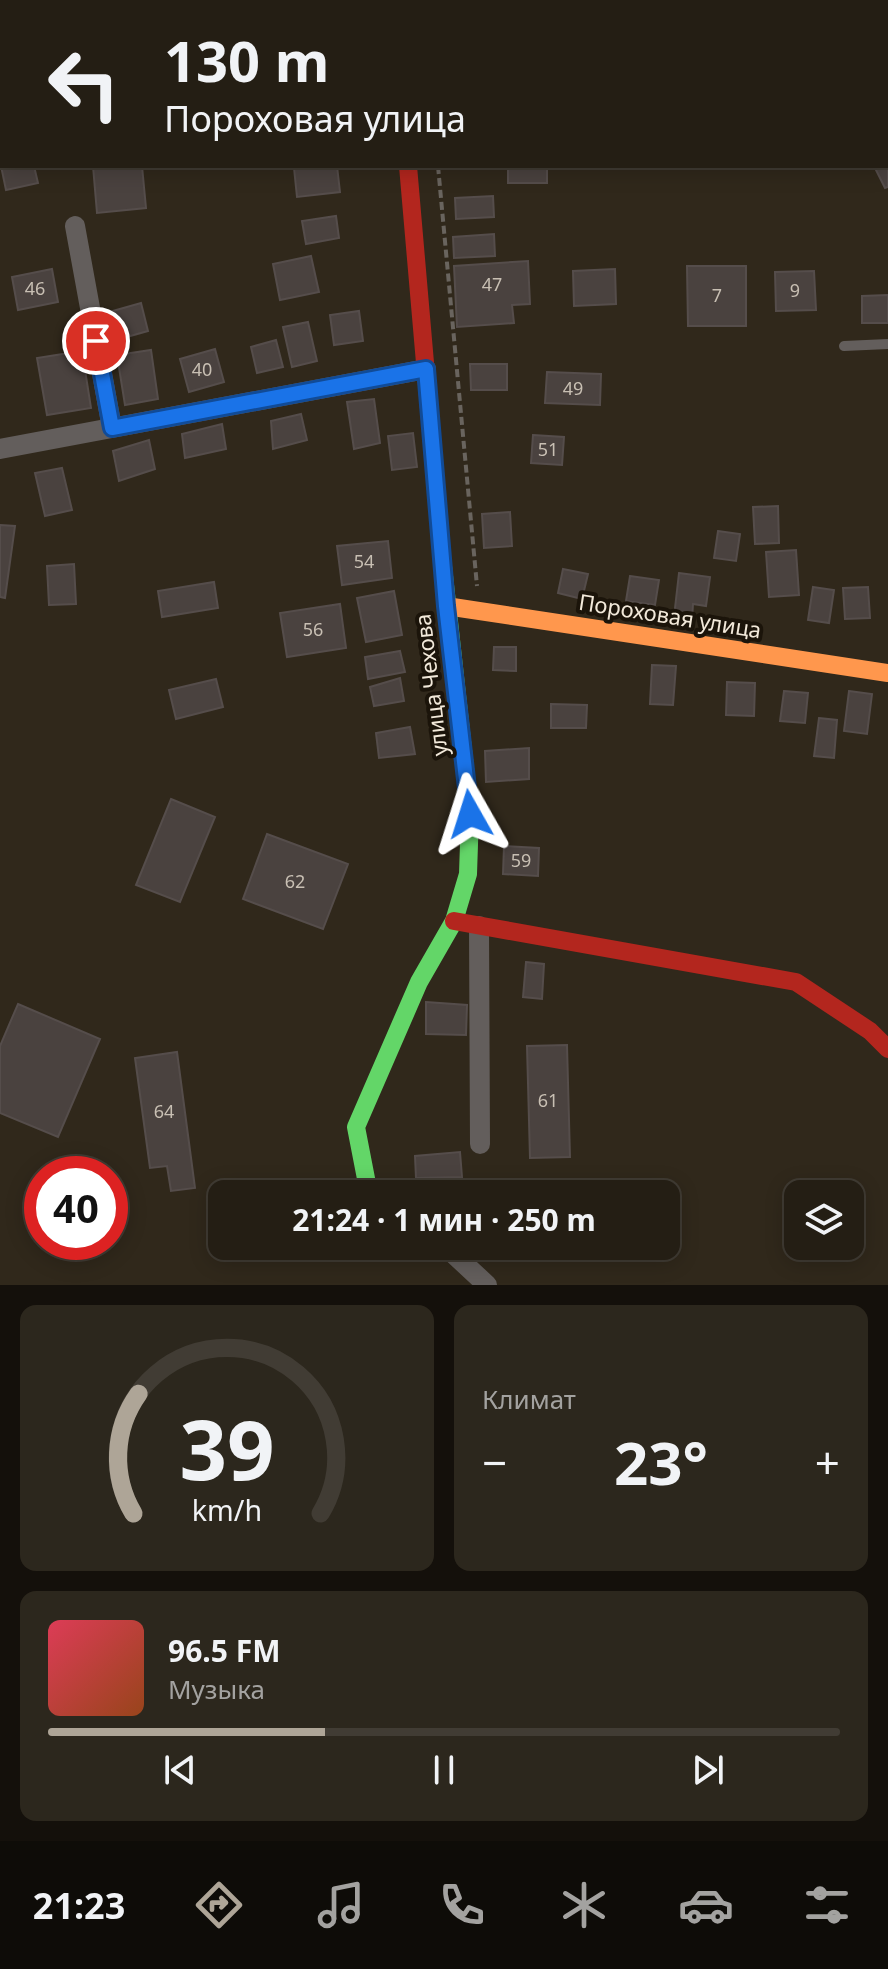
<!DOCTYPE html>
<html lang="ru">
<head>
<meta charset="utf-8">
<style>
	:root { --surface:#241e14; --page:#2c271d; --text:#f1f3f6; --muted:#a3a2a0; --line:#413c34; --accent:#aea597 }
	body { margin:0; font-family:"Noto Sans",sans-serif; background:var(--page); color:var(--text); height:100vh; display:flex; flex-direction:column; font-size:30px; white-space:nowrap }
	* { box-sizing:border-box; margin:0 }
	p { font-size:26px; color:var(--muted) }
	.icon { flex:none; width:44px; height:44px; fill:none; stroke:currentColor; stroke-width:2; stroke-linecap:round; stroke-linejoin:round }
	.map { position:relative; height:1285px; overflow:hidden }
	.panel { display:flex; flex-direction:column; gap:20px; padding:20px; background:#14100b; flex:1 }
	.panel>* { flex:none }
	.banner { position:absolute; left:0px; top:0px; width:888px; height:168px; box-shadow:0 4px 20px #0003,0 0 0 2px var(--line); background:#241e14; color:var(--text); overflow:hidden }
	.buttons { position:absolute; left:784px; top:1180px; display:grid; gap:16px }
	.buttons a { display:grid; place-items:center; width:80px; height:80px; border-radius:16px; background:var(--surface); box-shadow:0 4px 20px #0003,0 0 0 2px var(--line); font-size:40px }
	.speed { position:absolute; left:24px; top:1156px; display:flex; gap:16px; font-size:40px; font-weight:700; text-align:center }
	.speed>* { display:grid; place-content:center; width:104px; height:104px; border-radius:50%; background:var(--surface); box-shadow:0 4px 20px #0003,0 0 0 2px var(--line); line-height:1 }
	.speed .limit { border:12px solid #d22; background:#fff; color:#111 }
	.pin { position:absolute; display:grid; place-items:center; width:68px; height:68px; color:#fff; margin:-34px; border:4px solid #fff; border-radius:50%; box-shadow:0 2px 8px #0007 }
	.me { position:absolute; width:88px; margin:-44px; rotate:354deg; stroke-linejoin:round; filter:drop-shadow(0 0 6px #0008) }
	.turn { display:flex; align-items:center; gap:28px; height:168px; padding:0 32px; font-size:36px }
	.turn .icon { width:104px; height:104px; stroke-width:2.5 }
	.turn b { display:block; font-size:56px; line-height:68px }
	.big { font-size:60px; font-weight:700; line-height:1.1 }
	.panel .widget { flex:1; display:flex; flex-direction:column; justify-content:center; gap:12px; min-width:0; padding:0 28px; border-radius:16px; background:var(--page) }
	.panel .dial { align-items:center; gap:0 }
	.dial svg { height:208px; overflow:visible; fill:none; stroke:var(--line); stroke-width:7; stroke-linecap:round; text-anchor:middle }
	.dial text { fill:var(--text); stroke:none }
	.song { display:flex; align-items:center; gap:24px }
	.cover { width:96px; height:96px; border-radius:12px; background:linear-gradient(135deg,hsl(350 70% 55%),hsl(20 70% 35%)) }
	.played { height:8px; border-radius:4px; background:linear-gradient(90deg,var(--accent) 35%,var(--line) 35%) }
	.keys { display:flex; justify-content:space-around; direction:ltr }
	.heat { display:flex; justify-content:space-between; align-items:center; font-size:44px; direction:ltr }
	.panel .tiles { flex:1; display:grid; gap:20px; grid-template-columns:1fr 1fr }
	.widget:last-child { grid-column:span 2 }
	.trip { position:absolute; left:208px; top:1180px; width:472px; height:80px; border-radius:16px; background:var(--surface); box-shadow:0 4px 20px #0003,0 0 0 2px var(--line); font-weight:700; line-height:80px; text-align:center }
	.dock { display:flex; height:128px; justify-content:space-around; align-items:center; background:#0e0c08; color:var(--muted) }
	.dock .icon { width:56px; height:56px }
	.dock .selected { color:var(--accent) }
	.dock b { font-size:36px; color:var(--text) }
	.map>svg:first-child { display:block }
	.building { fill:#4a423f; stroke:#554d4b; stroke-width:2 }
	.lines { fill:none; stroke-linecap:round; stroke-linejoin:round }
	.path { stroke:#69645e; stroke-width:4; stroke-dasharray:8 4; stroke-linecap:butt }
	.lane { stroke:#635e5c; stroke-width:10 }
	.street { stroke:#635e5c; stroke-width:20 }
	.fast { stroke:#63d668; stroke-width:18 }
	.slow { stroke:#ff974d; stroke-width:18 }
	.jam { stroke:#b3261e; stroke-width:18 }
	.route-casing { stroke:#114b97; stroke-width:20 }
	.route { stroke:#1a73e8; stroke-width:14 }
	.labels { text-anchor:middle; stroke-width:8; stroke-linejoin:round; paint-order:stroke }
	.number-label { font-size:18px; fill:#c8bfb3 }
	.street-label { font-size:22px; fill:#f2e9da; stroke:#1b140a }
</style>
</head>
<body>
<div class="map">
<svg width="888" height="1285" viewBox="0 0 888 1285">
	<rect width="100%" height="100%" fill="#30281b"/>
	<path class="building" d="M2,130V166H34L38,183L6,190L0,161V131Z
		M888,148V187L885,188L874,166H886V149Z
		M93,166H142L146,208L97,213Z
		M311,166H337L340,192L297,197L294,168Z
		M508,166H547V183H508Z
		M493,196L494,217L456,219L455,198Z
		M336,216L339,238L306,244L302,221Z
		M494,234L495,256L454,258L453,237Z
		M311,256L319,292L280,300L273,264Z
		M528,261L530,304L512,305L514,323L457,327L454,266Z
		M687,266H746V326H688Z
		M52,269L58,302L18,310L12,277Z
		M615,269L616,304L574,306L573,271Z
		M814,271L816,310L776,311L775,272Z
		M888,295V323H862V296Z
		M141,303L148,331L102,344L95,316Z
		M359,311L363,341L334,345L330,315Z
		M308,322L317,361L292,367L283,327Z
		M276,340L283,367L257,373L251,347Z
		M215,349L224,382L189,392L180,359Z
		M151,350L158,399L125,405L117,355Z
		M82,351L91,408L47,415L37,358Z
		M470,364H507V390H471Z
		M547,372L601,374L600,405L545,403Z
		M374,399L380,443L354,449L347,402Z
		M301,414L307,440L273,449L271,421Z
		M222,424L226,449L185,458L182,434Z
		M413,433L417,467L392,470L388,436Z
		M533,435L564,437L562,465L531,463Z
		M149,440L155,469L119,481L113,451Z
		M62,468L72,510L45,516L35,473Z
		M778,506L779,543L755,544L753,507Z
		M510,512L512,546L484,548L482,514Z
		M0,525L15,526L5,598L0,597Z
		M718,531L740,534L736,561L714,558Z
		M388,541L392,578L342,585L337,546Z
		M796,550L799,595L769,597L766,552Z
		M74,564L76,604L49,605L47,566Z
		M563,569L588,574L582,599L558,593Z
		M679,573L710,577L706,606L693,604L692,620L674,617Z
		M630,576L659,580L655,605L626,601Z
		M214,582L218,608L162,617L158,591Z
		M813,587L834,590L829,623L808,620Z
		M868,587L870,618L845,619L843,588Z
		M394,591L402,635L366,642L357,598Z
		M340,604L346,648L287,657L280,613Z
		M494,647H516V671L493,670Z
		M400,651L405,672L368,679L365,657Z
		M652,665L676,666L673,705L650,704Z
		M400,678L404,701L374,706L370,687Z
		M216,679L223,707L176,719L169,690Z
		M727,682L755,683L754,716L726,715Z
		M784,691L808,693L805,723L780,721Z
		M849,691L872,694L867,734L844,731Z
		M551,704L587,705L586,728H551Z
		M819,718L837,720L834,758L814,756Z
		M410,727L415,754L379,758L376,733Z
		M529,748V779L486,782L485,751Z
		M171,799L215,817L180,902L136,885Z
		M267,834L348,864L323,929L243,899Z
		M504,846L539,848L538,876L503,874Z
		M526,962L544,964L542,999L523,997Z
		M426,1002L467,1005L466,1035L426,1034Z
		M18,1004L100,1039L58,1137L0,1113V1046Z
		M567,1045L570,1157L530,1158L527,1046Z
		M177,1052L195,1188L171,1191L167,1166L150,1168L135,1058Z
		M460,1152L462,1177L416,1178L415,1156Z"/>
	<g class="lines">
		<path class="path" d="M422,0V2
			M438,166L477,586"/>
		<path class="lane" d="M844,346L888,344"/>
		<path class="street" d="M392,0L393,2
			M75,226L112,428
			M0,449L426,369
			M479,926L480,1144
			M445,1246L487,1285"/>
		<path class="fast" d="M369,1194L356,1127L419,982L454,921L468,874L470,814L441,548"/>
		<path class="slow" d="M446,606L888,673"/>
		<path class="jam" d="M408,166L441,548
			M454,921L796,982L870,1031L888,1049"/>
	</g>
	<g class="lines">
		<g class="route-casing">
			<path id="route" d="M96,341L112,428L426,369L446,606L470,814"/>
		</g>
		<use href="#route" class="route"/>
	</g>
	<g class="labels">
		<g class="number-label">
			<text x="492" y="291">47</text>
			<text x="35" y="295">46</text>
			<text x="795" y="297">9</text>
			<text x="717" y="302">7</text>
			<text x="202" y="376">40</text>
			<text x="573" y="395">49</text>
			<text x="548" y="456">51</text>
			<text x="364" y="568">54</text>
			<text x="313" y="636">56</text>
			<text x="521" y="867">59</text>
			<text x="295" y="888">62</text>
			<text x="548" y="1107">61</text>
			<text x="164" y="1118">64</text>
		</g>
		<g class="street-label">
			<text transform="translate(670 616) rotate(9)" y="8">Пороховая улица</text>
			<text transform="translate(431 685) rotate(-97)" y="8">улица Чехова</text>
		</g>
	</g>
</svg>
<div class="buttons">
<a><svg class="icon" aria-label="layers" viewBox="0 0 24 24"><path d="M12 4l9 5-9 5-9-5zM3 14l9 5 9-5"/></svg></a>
</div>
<div class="speed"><div class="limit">40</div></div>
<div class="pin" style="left:96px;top:341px;background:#d93025"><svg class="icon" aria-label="arrive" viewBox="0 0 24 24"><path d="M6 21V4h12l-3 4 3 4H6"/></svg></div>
<svg class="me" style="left:470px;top:814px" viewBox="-20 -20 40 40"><path d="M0-17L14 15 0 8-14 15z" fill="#1a73e8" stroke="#fff" stroke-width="4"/></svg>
<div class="trip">21:24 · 1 мин · 250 m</div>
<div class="banner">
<div class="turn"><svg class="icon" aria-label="left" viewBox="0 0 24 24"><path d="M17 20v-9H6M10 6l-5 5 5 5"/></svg><div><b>130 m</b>Пороховая улица</div></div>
</div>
</div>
<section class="panel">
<div class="tiles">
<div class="widget dial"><svg viewBox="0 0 100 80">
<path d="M14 69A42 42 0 1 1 86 69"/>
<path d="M14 69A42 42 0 0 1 16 23" stroke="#aea597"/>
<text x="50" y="56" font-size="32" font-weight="700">39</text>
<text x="50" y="72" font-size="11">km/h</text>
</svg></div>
<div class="widget"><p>Климат</p>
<div class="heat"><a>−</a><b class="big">23°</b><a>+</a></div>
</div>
<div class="widget">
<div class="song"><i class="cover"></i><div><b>96.5 FM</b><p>Музыка</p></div></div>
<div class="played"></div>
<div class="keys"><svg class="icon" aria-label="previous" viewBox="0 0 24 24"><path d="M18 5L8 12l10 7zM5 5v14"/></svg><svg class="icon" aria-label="pause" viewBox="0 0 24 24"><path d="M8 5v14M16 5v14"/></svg><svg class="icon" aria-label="next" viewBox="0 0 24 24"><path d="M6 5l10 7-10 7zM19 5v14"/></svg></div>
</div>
</div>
</section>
<nav class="dock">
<b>21:23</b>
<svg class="icon selected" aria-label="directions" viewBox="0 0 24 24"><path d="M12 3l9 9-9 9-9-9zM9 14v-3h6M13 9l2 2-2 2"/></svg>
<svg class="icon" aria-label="music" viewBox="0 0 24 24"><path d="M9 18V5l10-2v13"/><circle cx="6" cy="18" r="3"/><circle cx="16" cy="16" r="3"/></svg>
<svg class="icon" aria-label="phone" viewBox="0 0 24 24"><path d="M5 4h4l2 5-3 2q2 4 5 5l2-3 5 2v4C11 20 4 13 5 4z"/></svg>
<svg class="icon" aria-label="climate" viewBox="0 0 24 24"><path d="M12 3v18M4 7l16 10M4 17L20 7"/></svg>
<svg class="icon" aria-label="car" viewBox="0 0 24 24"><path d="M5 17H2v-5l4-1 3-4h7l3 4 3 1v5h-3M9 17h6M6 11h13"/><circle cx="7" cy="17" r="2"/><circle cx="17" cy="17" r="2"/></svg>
<svg class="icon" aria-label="filters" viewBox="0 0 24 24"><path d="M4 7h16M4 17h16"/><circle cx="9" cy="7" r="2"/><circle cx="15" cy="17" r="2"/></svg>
</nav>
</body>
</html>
